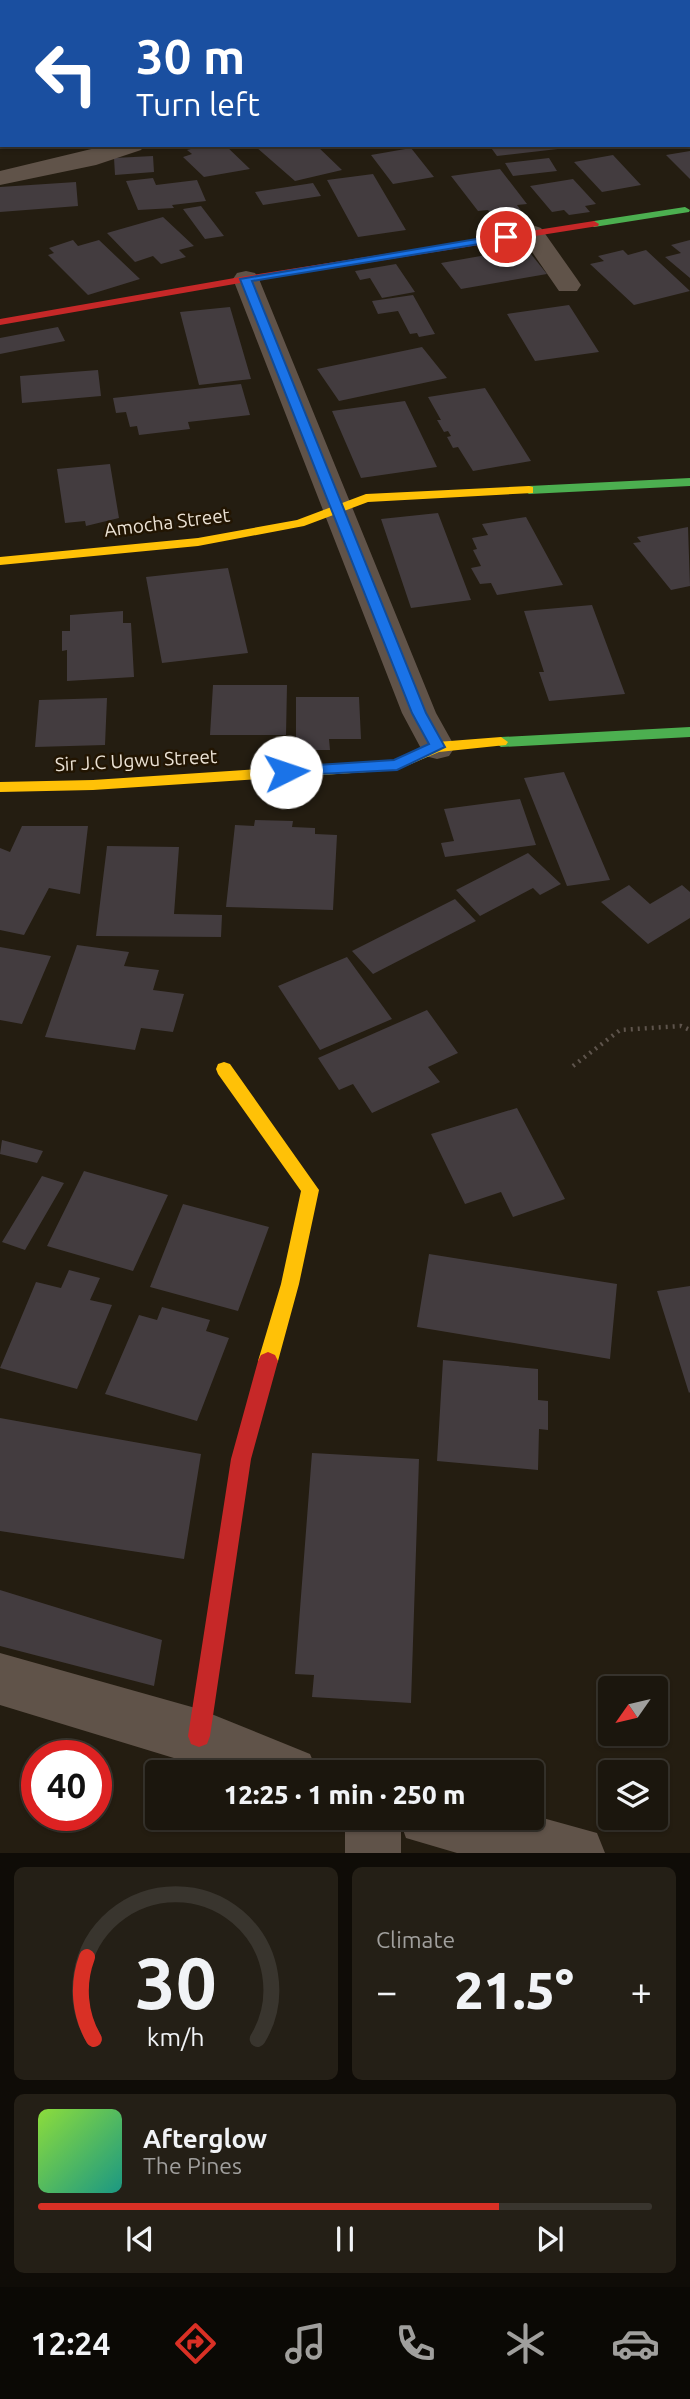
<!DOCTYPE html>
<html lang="en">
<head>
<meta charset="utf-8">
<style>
	:root { --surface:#1b160d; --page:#241f16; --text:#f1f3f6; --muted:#a09f9d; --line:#39352e; --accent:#d93025 }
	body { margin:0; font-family:Ubuntu,sans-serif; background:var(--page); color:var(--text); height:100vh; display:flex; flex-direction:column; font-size:26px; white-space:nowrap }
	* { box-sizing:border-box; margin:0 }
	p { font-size:23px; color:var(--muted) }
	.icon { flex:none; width:38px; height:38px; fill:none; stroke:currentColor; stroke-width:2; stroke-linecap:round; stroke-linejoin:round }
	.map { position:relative; height:1853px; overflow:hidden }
	.sheet { display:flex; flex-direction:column; gap:14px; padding:14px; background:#0f0c07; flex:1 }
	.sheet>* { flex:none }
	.guide { position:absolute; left:0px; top:0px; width:691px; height:147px; box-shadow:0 2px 5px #0004,0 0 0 2px var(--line); background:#1a4fa0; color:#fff; overflow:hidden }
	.needle { width:46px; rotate:236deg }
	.fabs { position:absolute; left:598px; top:1676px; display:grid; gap:14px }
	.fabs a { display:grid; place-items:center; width:70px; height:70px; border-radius:7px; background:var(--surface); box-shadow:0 2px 5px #0004,0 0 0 2px var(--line); font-size:35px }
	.speed { position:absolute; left:21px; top:1740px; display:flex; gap:14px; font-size:35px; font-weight:700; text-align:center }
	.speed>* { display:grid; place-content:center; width:91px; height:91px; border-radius:50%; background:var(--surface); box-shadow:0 2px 5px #0004,0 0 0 2px var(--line); line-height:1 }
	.speed .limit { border:10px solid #d22; background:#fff; color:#111 }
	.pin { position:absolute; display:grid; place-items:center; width:60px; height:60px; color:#fff; margin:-30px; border:4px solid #fff; border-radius:50%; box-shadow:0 2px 7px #0007 }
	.me { position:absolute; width:77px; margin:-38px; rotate:86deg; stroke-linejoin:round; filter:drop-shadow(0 0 5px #0008) }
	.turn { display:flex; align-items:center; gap:24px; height:147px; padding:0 21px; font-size:32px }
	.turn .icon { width:91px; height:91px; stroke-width:2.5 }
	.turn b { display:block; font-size:49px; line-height:60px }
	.big { font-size:52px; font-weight:800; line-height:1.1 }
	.sheet .widget { flex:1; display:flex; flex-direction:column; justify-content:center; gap:10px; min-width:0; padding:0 24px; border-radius:10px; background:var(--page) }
	.sheet .dial { align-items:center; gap:0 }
	.dial svg { height:182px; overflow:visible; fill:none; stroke:var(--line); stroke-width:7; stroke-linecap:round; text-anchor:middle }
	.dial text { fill:var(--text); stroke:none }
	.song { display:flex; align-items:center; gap:21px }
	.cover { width:84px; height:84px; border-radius:10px; background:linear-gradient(135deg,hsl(90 70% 55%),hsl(170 70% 35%)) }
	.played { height:7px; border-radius:4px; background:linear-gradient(90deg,var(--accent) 75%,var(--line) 75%) }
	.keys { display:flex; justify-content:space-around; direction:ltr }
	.heat { display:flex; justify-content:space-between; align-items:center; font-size:38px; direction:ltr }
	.sheet .tiles { flex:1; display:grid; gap:14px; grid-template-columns:1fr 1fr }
	.widget:last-child { grid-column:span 2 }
	.trip { position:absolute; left:145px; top:1760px; width:399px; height:70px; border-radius:7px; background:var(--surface); box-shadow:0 2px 5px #0004,0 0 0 2px var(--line); font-weight:800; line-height:70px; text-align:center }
	.tabs { display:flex; height:112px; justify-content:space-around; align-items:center; background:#0b0905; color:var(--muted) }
	.tabs .icon { width:49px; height:49px }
	.tabs .current { color:var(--accent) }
	.tabs b { font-size:32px; color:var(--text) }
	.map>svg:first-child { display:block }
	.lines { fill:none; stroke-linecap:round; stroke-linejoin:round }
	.stream { fill:#031524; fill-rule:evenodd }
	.building { fill:#433c3f }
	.path { stroke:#5e544c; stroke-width:4.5; stroke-dasharray:2 5; stroke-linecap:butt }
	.street { fill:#605349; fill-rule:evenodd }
	.fast { fill:#4caf50; fill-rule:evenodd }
	.slow { fill:#ffc107; fill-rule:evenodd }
	.jam { fill:#c62828; fill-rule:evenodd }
	.route { fill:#1a73e8; stroke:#114b97; stroke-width:2 }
	.labels { text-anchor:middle; stroke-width:5; stroke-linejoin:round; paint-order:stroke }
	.street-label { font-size:19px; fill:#ebe2d5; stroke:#221502 }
</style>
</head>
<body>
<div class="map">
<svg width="690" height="1853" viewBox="0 0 690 1853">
	<rect width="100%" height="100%" fill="#241d11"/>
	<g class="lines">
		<path class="stream" d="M669,0H679L681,2H671Z"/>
	</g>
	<path class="building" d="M206,145H225L250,169L204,177L183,157L192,154L187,150Z
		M260,145H316L342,170L295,181L256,147Z
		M489,145H575V147L497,156Z
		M411,148L434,177L393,184L371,155Z
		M690,151V179L666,155Z
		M613,155L641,185L602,192L574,162Z
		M153,156L154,172L115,175L114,158Z
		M549,158L557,171L513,176L505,163Z
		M500,169L527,204L517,205L522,212L493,217L488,210L478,211L451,176Z
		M373,174L406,230L358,237L327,180Z
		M153,178L156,185L197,180L206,201L172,205L174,208L138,210L126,181Z
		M573,179L596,204L585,206L590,212L569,215L564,210L552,212L530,186Z
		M76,182L78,206L0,212V187Z
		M313,183L321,196L263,205L255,192Z
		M201,206L224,236L205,239L183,209Z
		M163,217L194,246L179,250L186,257L161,264L153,256L135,262L107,233Z
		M73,240L78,246L99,240L140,279L88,295L48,255L54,253L49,248Z
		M690,240V278L665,257L681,253L671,245Z
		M526,248L547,274L461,289L441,263Z
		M623,250L628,255L646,250L690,291L634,305L590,264L604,261L598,256Z
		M396,264L415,292L382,298L370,278L360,280L355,271Z
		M413,295L435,334L419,337L417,333L410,334L398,311L378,314L372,301Z
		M569,305L599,352L535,361L507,314Z
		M230,307L251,379L199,385L180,312Z
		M58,327L65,341L0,354V338Z
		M422,347L447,378L339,401L317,369Z
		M98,370L101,396L22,403L20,376Z
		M241,384L250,415L188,422L190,429L139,435L137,426L130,427L126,412L116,413L113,398Z
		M485,388L531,461L473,471L458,447L453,448L447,437L451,436L448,431L444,432L437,420H441L428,397Z
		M405,401L437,467L361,478L332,411Z
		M110,464L119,518L86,526L85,521L65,523L57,469Z
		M438,513L471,600L411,608L381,519Z
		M526,517L563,585L497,595L491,583L480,584L471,568L481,566L473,550L477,549L472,538L488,535L482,524Z
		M688,527L690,586L671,590L633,543L641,542L637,537Z
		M228,568L248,653L162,663L146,577Z
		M592,605L625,694L549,701L539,672H544L524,611Z
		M123,611V623H131L134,677L67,681V650L62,651V631H70V615Z
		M213,685H287L286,735H210Z
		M296,697H359L361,739H329L330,750H296Z
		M107,698L105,745L35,747L39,700Z
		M564,772L610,880L567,886L524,778Z
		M520,799L536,845L445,857L441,843L454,841L444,809Z
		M255,820L293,821L292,827L315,828V834L337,835L333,910L226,907L235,825L254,826Z
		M22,826H88L80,894L49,888L24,935L0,930V848L10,852Z
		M107,846L179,847L174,914L222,915L221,937L96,936Z
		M528,853L561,884L540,895L533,888L480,916L456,890Z
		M629,885L650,904L682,885L690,892V918L648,944L601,902Z
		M455,899L476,921L373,974L352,951Z
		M77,945L129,952L124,966L159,970L153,990L184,994L173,1032L141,1028L135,1050L45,1037Z
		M0,947L51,956L22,1024L0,1020Z
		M347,957L392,1019L320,1050L278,986Z
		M427,1010L458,1053L428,1067L440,1082L372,1113L353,1084L339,1090L318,1058Z
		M517,1108L565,1199L513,1217L501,1192L465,1204L431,1134Z
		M2,1140L43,1151L37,1163L0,1154Z
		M84,1171L168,1195L133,1271L47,1246Z
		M42,1176L64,1183L25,1250L2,1242Z
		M183,1204L269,1227L238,1311L150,1287Z
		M429,1254L617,1284L610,1359L417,1327Z
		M69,1270L100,1278L90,1300L112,1305L77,1389L0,1368L36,1282L61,1288Z
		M690,1286V1392L689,1393L657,1291Z
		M162,1307L210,1320L206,1331L229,1338L197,1421L105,1394L139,1315L157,1320Z
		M443,1360L538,1369V1400L548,1401V1430L539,1429L538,1470L437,1461Z
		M0,1418L201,1454L184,1559L0,1531Z
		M312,1453L419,1459L411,1703L312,1697L314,1675L295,1674Z
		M0,1590L162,1640L154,1686L0,1646Z"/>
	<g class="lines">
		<path class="path" d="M573,1066L620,1030L681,1026L690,1030"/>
		<path class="street" d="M321,0H344L320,2Z
			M482,0H504L481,2Z
			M551,0H577L578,2H553Z
			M108,145H145L141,150L96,165L0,185V171Z
			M532,225L541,228L577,279L581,285L577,291H559L519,233L523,228Z
			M246,271L255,273L259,279L436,713L455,747L449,756L437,759L425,756L402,713L233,279L237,273Z
			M0,1653L199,1709L310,1754L318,1773H223L0,1705Z
			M532,1815L597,1833L605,1853H457L406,1838L401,1824V1853H345V1818H532Z"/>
		<path class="fast" d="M685,207L690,210L689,212L594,227L589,224L594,221Z
			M690,478V486L529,494L523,490L529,486Z
			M690,727V737L501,747L494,742L501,737Z"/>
		<path class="slow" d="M529,486L533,487V493L368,502L304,526L198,546L0,565V557L198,538L297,520L366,494Z
			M501,737L508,742L506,745L439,752L397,770L93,790L0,792V782L93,780L395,760L437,742Z
			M224,1062L230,1064L319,1190L299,1284L278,1361L275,1367L268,1370L261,1367L258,1361L281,1284L301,1191L218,1074L216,1069L218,1064Z"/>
		<path class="jam" d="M594,221L599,224L598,226L246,282L0,325V319L246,276Z
			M268,1352L275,1355L278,1361L251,1459L210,1736L207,1744L199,1747L191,1744L188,1736L231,1459L258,1361L261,1355Z"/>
	</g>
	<path class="route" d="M506,234L512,237L510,239L252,281L426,713L445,747L397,770L281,776L279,772L286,767L394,760L429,744L412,713L240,279Z"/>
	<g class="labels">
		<g class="street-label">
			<text transform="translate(167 522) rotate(-7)" y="7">Amocha Street</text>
			<text transform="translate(136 760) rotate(-3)" y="7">Sir J.C Ugwu Street</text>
		</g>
	</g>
</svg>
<div class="fabs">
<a><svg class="needle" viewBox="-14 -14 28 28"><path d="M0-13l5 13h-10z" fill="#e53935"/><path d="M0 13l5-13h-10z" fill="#a09f9d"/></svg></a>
<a><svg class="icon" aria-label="layers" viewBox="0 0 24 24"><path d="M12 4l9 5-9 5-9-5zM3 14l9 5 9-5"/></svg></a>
</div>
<div class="speed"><div class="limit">40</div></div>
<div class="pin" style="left:506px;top:237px;background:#d93025"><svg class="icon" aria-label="arrive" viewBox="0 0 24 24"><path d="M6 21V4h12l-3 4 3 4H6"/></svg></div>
<svg class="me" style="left:286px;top:772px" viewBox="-20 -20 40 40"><circle r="19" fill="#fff"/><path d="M0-13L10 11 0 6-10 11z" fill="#1a73e8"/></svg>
<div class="trip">12:25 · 1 min · 250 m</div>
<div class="guide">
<div class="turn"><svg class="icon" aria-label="left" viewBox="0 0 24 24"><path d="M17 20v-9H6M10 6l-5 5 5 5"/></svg><div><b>30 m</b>Turn left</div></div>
</div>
</div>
<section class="sheet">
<div class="tiles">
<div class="widget dial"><svg viewBox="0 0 100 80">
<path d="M14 69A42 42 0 1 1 86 69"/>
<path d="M14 69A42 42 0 0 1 11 33" stroke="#d93025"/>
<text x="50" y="56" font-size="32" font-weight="700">30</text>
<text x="50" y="72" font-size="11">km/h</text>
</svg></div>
<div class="widget"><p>Climate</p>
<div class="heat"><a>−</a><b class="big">21.5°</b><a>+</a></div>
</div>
<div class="widget">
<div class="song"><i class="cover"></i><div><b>Afterglow</b><p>The Pines</p></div></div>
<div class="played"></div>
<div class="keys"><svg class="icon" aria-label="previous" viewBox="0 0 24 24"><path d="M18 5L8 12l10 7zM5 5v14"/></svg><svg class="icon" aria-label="pause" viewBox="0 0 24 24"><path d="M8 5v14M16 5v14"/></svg><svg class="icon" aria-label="next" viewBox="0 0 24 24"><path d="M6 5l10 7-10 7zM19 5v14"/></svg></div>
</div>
</div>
</section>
<nav class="tabs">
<b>12:24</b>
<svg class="icon current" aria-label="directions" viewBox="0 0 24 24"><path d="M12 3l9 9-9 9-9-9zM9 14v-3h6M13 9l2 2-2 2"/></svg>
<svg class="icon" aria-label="music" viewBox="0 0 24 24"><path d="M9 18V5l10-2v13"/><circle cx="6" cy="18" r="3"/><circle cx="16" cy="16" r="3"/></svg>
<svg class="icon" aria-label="phone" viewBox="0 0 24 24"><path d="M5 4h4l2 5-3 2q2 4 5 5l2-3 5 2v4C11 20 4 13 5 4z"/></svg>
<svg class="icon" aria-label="climate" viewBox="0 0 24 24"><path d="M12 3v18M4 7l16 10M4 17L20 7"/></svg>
<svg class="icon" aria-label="car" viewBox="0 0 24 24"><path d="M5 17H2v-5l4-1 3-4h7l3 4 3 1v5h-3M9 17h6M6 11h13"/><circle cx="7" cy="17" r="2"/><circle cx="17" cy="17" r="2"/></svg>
</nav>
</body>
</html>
